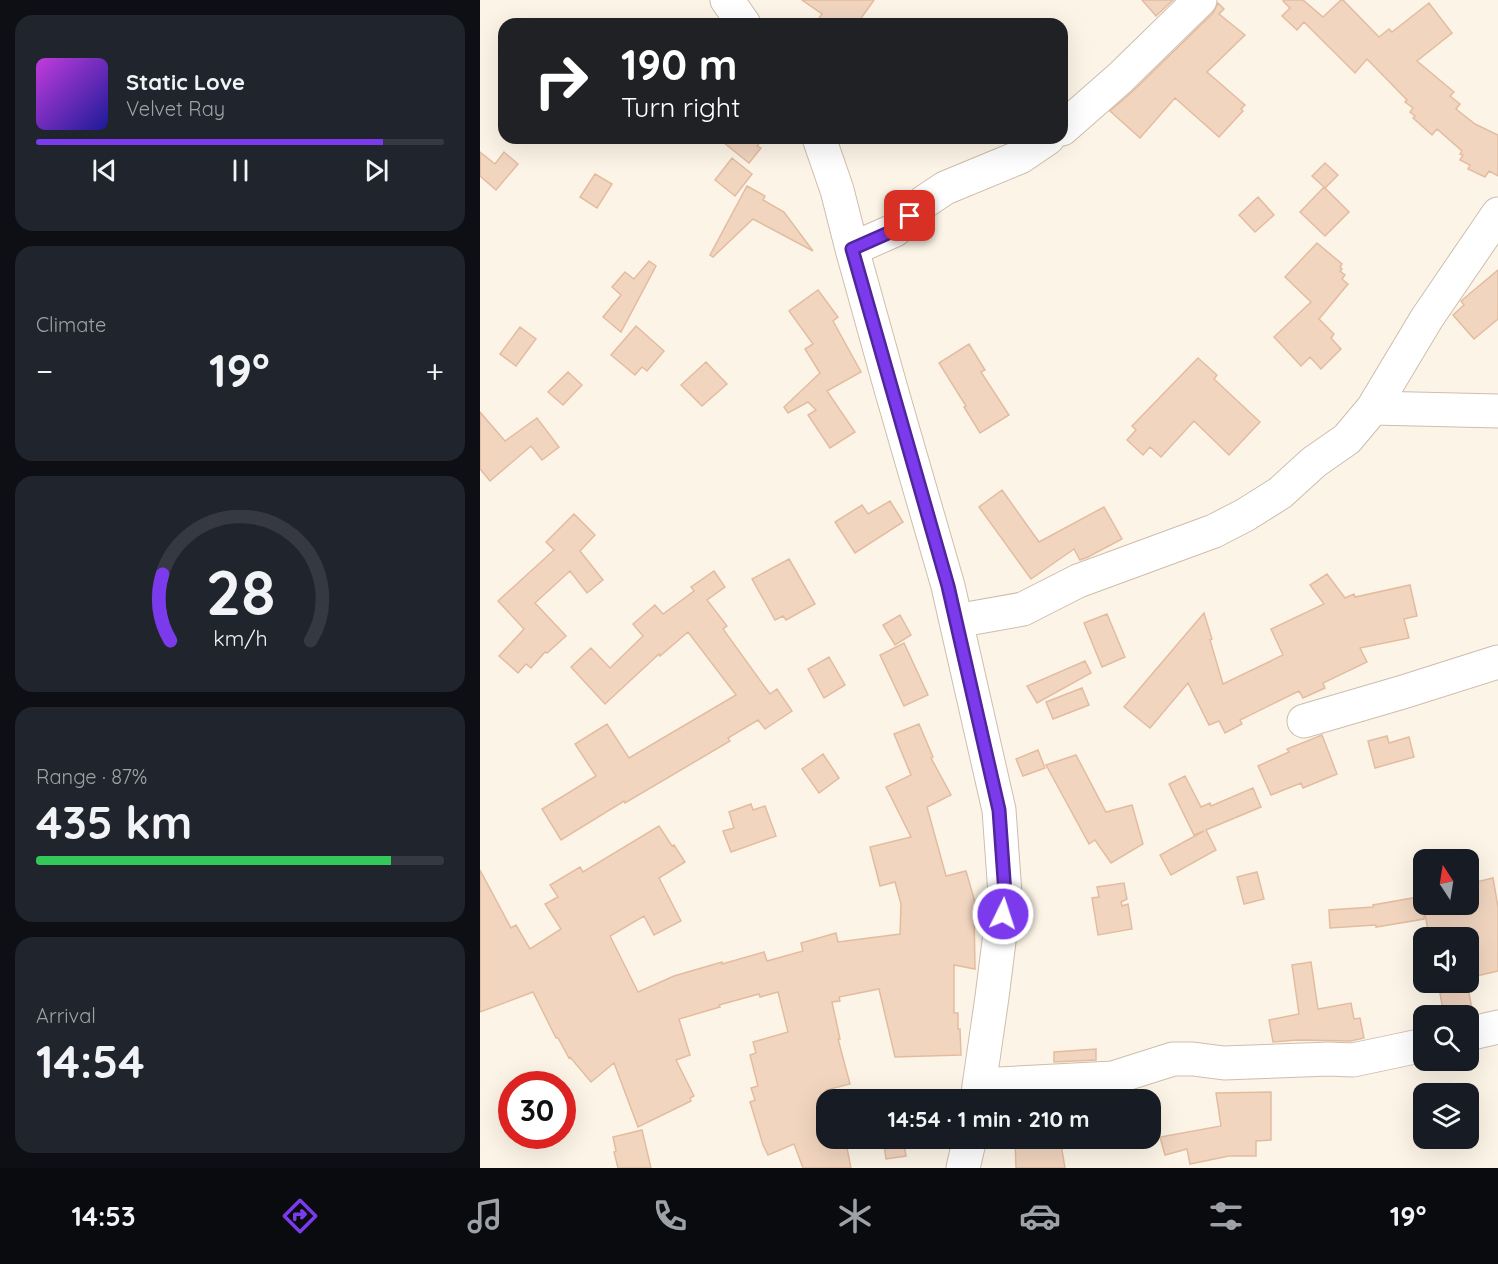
<!DOCTYPE html>
<html lang="en">
<head>
<meta charset="utf-8">
<style>
	:root { --surface:#171b24; --page:#20242c; --text:#f1f3f6; --muted:#9ea1a6; --line:#363941; --accent:#7c3aed }
	body { margin:0; font-family:Quicksand,sans-serif; background:var(--page); color:var(--text); height:100vh; display:flex; flex-direction:column; font-size:22px; white-space:nowrap }
	* { box-sizing:border-box; margin:0 }
	p { font-size:20px; color:var(--muted) }
	.icon { flex:none; width:33px; height:33px; fill:none; stroke:currentColor; stroke-width:2; stroke-linecap:round; stroke-linejoin:round }
	.map { position:relative; flex:1; overflow:hidden }
	.drawer { display:flex; flex-direction:column; gap:15px; padding:15px; background:#0d0f14; width:480px }
	.drawer>* { flex:none }
	.banner { position:absolute; left:18px; top:18px; width:570px; height:126px; border-radius:18px; box-shadow:0 6px 24px #0002; background:#202124; color:#fff; overflow:hidden }
	.needle { width:39px; rotate:348deg }
	.tools { position:absolute; left:933px; top:849px; display:grid; gap:12px }
	.tools a { display:grid; place-items:center; width:66px; height:66px; border-radius:12px; background:var(--surface); box-shadow:0 6px 24px #0002; font-size:30px }
	.speed { position:absolute; left:18px; top:1071px; display:flex; gap:12px; font-size:30px; font-weight:700; text-align:center }
	.speed>* { display:grid; place-content:center; width:78px; height:78px; border-radius:50%; background:var(--surface); box-shadow:0 6px 24px #0002; line-height:1 }
	.speed .limit { border:9px solid #d22; background:#fff; color:#111 }
	.pin { position:absolute; display:grid; place-items:center; width:51px; height:51px; color:#fff; margin:-26px; border-radius:12px; box-shadow:0 3px 9px #0006 }
	.me { position:absolute; width:66px; margin:-33px; rotate:4deg; stroke-linejoin:round; filter:drop-shadow(0 0 4px #0008) }
	.turn { display:flex; align-items:center; gap:21px; height:126px; padding:0 24px; font-size:27px }
	.turn .icon { width:78px; height:78px; stroke-width:2.5 }
	.turn b { display:block; font-size:42px; line-height:51px }
	.big { font-size:45px; font-weight:800; line-height:1.1 }
	.drawer .card { flex:1; display:flex; flex-direction:column; justify-content:center; gap:9px; min-width:0; padding:0 21px; border-radius:18px; background:var(--page) }
	.drawer .dial { align-items:center; gap:0 }
	.dial svg { height:156px; overflow:visible; fill:none; stroke:var(--line); stroke-width:7; stroke-linecap:round; text-anchor:middle }
	.dial text { fill:var(--text); stroke:none }
	.song { display:flex; align-items:center; gap:18px }
	.cover { width:72px; height:72px; border-radius:9px; background:linear-gradient(135deg,hsl(290 70% 55%),hsl(240 70% 35%)) }
	.played { height:6px; border-radius:3px; background:linear-gradient(90deg,var(--accent) 85%,var(--line) 85%) }
	.keys { display:flex; justify-content:space-around; direction:ltr }
	.heat { display:flex; justify-content:space-between; align-items:center; font-size:33px; direction:ltr }
	.charge { height:9px; border-radius:4px; background:linear-gradient(90deg,#34c759 87%,var(--line) 0) }
	.trip { position:absolute; left:336px; top:1089px; width:345px; height:60px; border-radius:18px; background:var(--surface); box-shadow:0 6px 24px #0002; font-weight:800; line-height:60px; text-align:center }
	.tab-bar { display:flex; height:96px; justify-content:space-around; align-items:center; background:#090b0e; color:var(--muted) }
	.tab-bar .icon { width:42px; height:42px }
	.tab-bar .on { color:var(--accent) }
	.tab-bar b { font-size:27px; color:var(--text) }
	main { display:flex; flex:1; min-height:0 }
	.map>svg:first-child { display:block }
	.building { fill:#f1d5bf; stroke:#e3bca0; stroke-width:1.5 }
	.lines { fill:none; stroke-linecap:round; stroke-linejoin:round }
	.minor-casing { stroke:#cebdad; stroke-width:35 }
	.minor { stroke:#fff; stroke-width:33 }
	.route-casing { stroke:#51269a; stroke-width:15 }
	.route { stroke:#7c3aed; stroke-width:10 }
</style>
</head>
<body>
<main>
<section class="drawer">
<div class="card">
<div class="song"><i class="cover"></i><div><b>Static Love</b><p>Velvet Ray</p></div></div>
<div class="played"></div>
<div class="keys"><svg class="icon" aria-label="previous" viewBox="0 0 24 24"><path d="M18 5L8 12l10 7zM5 5v14"/></svg><svg class="icon" aria-label="pause" viewBox="0 0 24 24"><path d="M8 5v14M16 5v14"/></svg><svg class="icon" aria-label="next" viewBox="0 0 24 24"><path d="M6 5l10 7-10 7zM19 5v14"/></svg></div>
</div>
<div class="card"><p>Climate</p>
<div class="heat"><a>−</a><b class="big">19°</b><a>+</a></div>
</div>
<div class="card dial"><svg viewBox="0 0 100 80">
<path d="M14 69A42 42 0 1 1 86 69"/>
<path d="M14 69A42 42 0 0 1 10 35" stroke="#7c3aed"/>
<text x="50" y="56" font-size="32" font-weight="700">28</text>
<text x="50" y="72" font-size="11">km/h</text>
</svg></div>
<div class="card"><p>Range · 87%</p><b class="big">435 km</b><div class="charge"></div></div>
<div class="card"><p>Arrival</p><b class="big">14:54</b></div>
</section>
<div class="map">
<svg width="1018" height="1168" viewBox="0 0 1018 1168">
	<rect width="100%" height="100%" fill="#fcf5e7"/>
	<path class="building" d="M322,0H394L377,24H335L342,14Z
		M662,0H693L676,16Z
		M804,0H823L843,17L861,0H863L899,37L909,29L912,32L949,3L972,33L937,61L974,92L970,96L980,104L976,109L995,124L1018,135V176L1009,171L1005,177L988,169L990,165L980,160L983,155L980,154L982,151L957,129L952,135L933,118L935,116L930,112L933,108L925,102L927,100L887,59L875,73L824,22L817,30L802,16L810,8L803,1Z
		M738,3L744,9L739,14L765,35L727,72L765,105L761,109L763,111L739,137L695,98L660,138L630,111L653,91L733,13Z
		M238,138H284L277,146L281,148L269,163Z
		M0,152L15,164L24,152L38,164L16,190L0,176Z
		M252,158L272,174L255,196L235,180Z
		M845,163L858,175L845,188L832,176Z
		M115,174L132,184L117,208L100,197Z
		M267,186L285,196L283,200L304,212L333,251L273,219L233,257L230,255Z
		M844,187L869,212L845,236L820,212Z
		M778,197L794,215L775,232L759,215Z
		M837,243L862,264L860,267L862,269L860,271L865,275L862,279L868,284L839,319L854,334L851,338L861,349L841,369L830,357L821,366L794,337L831,302L805,277Z
		M169,261L176,266L141,332L123,317L141,295L132,287L145,272L154,279Z
		M1018,270V319L994,339L973,315L984,305L981,301Z
		M338,290L358,317L353,321L381,372L347,391L375,432L350,448L328,415L336,410L328,402L308,413L304,407L340,373L325,349L333,344L309,311Z
		M156,326L184,351L167,371L162,367L155,375L131,355Z
		M40,327L56,339L36,366L20,354Z
		M489,344L505,370L501,372L529,415L500,433L484,407L486,406L459,363Z
		M718,358L737,375L734,379L780,422L749,455L714,421L681,457L670,447L663,455L647,440L656,430L652,426Z
		M226,362L247,384L222,406L201,385Z
		M88,372L102,385L83,405L68,392Z
		M0,412L25,441L57,418L79,447L62,460L51,446L10,481L0,469Z
		M522,490L559,542L624,507L642,539L608,557L600,560L594,549L551,579L499,507Z
		M410,501L423,522L375,553L355,522L382,505L388,514Z
		M94,514L115,535L100,551L123,580L107,593L90,571L55,603L86,636L67,653L65,652L51,668L46,664L38,673L19,656L44,629L18,601L74,550L66,542Z
		M309,559L335,604L306,620L303,616L295,620L272,579Z
		M234,571L245,587L227,600L247,626L243,629L290,694L297,689L312,711L285,729L278,720L248,738L250,741L145,803L144,801L81,840L62,809L116,776L95,744L127,724L149,758L256,695L208,632L180,656L179,654L125,704L91,667L111,648L130,668L163,636L153,624L175,605L183,614L214,591L211,587Z
		M847,574L865,598L874,594L875,597L930,585L937,616L924,619L929,638L880,648L887,662L843,683L845,688L823,698L819,691L760,720L762,724L745,733L739,721L729,725L708,683L670,728L644,707L724,613L732,639L730,640L743,684L803,655L791,629L844,604L830,585Z
		M627,614L645,657L622,667L604,623Z
		M420,615L431,635L415,645L403,625Z
		M424,643L448,695L424,706L400,655Z
		M349,657L365,685L344,698L328,669Z
		M605,661L611,673L557,703L547,686Z
		M602,688L609,705L573,719L566,702Z
		M439,724L453,757L451,758L471,795L447,807L466,876L486,871L497,909L494,910L495,969L474,965V1013H478V1029H480L481,1055L415,1057L399,989L359,997L360,1001L352,1002L360,1039H358L370,1084L346,1090V1138H365L371,1168H323L314,1144L288,1155L283,1145L270,1102L275,1100L271,1088L278,1086L270,1055L276,1053L273,1042L308,1032L298,992L280,997L279,994L239,1005L240,1007L199,1019L210,1055L196,1060L214,1096L210,1098L211,1101L158,1127L134,1063L111,1082L90,1057L89,1058L78,1038H76L53,992L0,1012V870L31,928L36,925L50,949L81,929L65,904L78,897L70,885L100,867L103,872L179,826L192,846L194,845L205,862L179,878L201,921L174,935L164,916L130,936L158,992L194,976L242,962V964L284,952L287,961L323,951L321,943L356,933L358,942L420,934L421,904L415,882L400,886L390,847L431,837L406,787L431,775L414,734Z
		M842,735L857,774L823,788L821,783L791,795L778,766L809,752L807,749Z
		M907,736L909,743L929,737L934,757L895,768L888,741Z
		M558,750L565,768L543,776L536,759Z
		M343,754L359,778L339,793L322,769Z
		M596,755L626,812L652,805L663,844L631,863L615,840L609,844L566,765Z
		M705,776L721,807L730,803L731,806L773,788L781,807L726,830L736,850L691,875L680,855L724,831L714,835L689,784Z
		M271,804L273,810L285,806L296,836L251,852L243,831L254,828L249,812Z
		M777,872L784,899L764,904L757,877Z
		M1013,878L1018,907V971L988,978V938H949L944,907V919L896,927V925L850,928L849,910L893,907V905L944,896V904H988V884Z
		M644,883L647,899L641,902L642,906L648,904L652,929L618,935L612,898L619,897L617,887Z
		M831,962L838,1009L871,1003L874,1019L880,1018L884,1038L871,1041L818,1040L793,1042L789,1020L819,1014L812,965Z
		M988,988L993,1014L985,1016H964L960,993Z
		M616,1049V1060L574,1062V1052Z
		M791,1092V1140L776,1141V1156H749L710,1164L707,1149L685,1155L680,1137L741,1126L736,1093Z
		M162,1130L171,1168H138L134,1152L136,1151L133,1137Z
		M403,1138H423L426,1156L406,1159Z
		M535,1138H580L585,1168H536Z"/>
	<g class="lines">
		<g class="minor-casing">
			<path id="minor" d="M247,0L264,24
				M582,129L640,78L720,0
				M339,138L357,190L372,249L411,389L468,586L519,810L525,894L512,997L497,1100
				M372,249L415,230L444,202L465,188L540,157L568,138
				M893,408L947,318L1018,214
				M476,621L543,609L598,581L734,531L765,515L800,493L834,462L867,439L893,408L1018,411
				M824,721L923,692L1018,662
				M988,1034L1018,1027
				M499,1085L633,1078L693,1059H713L744,1063L849,1059L873,1060L944,1045
				M483,1168L490,1138"/>
		</g>
		<use href="#minor" class="minor"/>
	</g>
	<g class="lines">
		<g class="route-casing">
			<path id="route" d="M430,216L415,230L372,249L468,586L519,810L525,894L523,914"/>
		</g>
		<use href="#route" class="route"/>
	</g>
</svg>
<div class="tools">
<a><svg class="needle" viewBox="-14 -14 28 28"><path d="M0-13l5 13h-10z" fill="#e53935"/><path d="M0 13l5-13h-10z" fill="#9ea1a6"/></svg></a>
<a><svg class="icon" aria-label="sound" viewBox="0 0 24 24"><path d="M4 9h4l5-4v14l-5-4H4zM17 9q2 3 0 6"/></svg></a>
<a><svg class="icon" aria-label="search" viewBox="0 0 24 24"><circle cx="10" cy="10" r="6"/><path d="M15 15l6 6"/></svg></a>
<a><svg class="icon" aria-label="layers" viewBox="0 0 24 24"><path d="M12 4l9 5-9 5-9-5zM3 14l9 5 9-5"/></svg></a>
</div>
<div class="speed"><div class="limit">30</div></div>
<div class="pin" style="left:430px;top:216px;background:#d93025"><svg class="icon" aria-label="arrive" viewBox="0 0 24 24"><path d="M6 21V4h12l-3 4 3 4H6"/></svg></div>
<svg class="me" style="left:523px;top:914px" viewBox="-20 -20 40 40"><circle r="17" fill="#7c3aed" stroke="#fff" stroke-width="3"/><path d="M0-11L8 9 0 5-8 9z" fill="#fff"/></svg>
<div class="trip">14:54 · 1 min · 210 m</div>
<div class="banner">
<div class="turn"><svg class="icon" aria-label="right" viewBox="0 0 24 24"><path d="M7 20v-9h11M14 6l5 5-5 5"/></svg><div><b>190 m</b>Turn right</div></div>
</div>
</div>
</main>
<nav class="tab-bar">
<b>14:53</b>
<svg class="icon on" aria-label="directions" viewBox="0 0 24 24"><path d="M12 3l9 9-9 9-9-9zM9 14v-3h6M13 9l2 2-2 2"/></svg>
<svg class="icon" aria-label="music" viewBox="0 0 24 24"><path d="M9 18V5l10-2v13"/><circle cx="6" cy="18" r="3"/><circle cx="16" cy="16" r="3"/></svg>
<svg class="icon" aria-label="phone" viewBox="0 0 24 24"><path d="M5 4h4l2 5-3 2q2 4 5 5l2-3 5 2v4C11 20 4 13 5 4z"/></svg>
<svg class="icon" aria-label="climate" viewBox="0 0 24 24"><path d="M12 3v18M4 7l16 10M4 17L20 7"/></svg>
<svg class="icon" aria-label="car" viewBox="0 0 24 24"><path d="M5 17H2v-5l4-1 3-4h7l3 4 3 1v5h-3M9 17h6M6 11h13"/><circle cx="7" cy="17" r="2"/><circle cx="17" cy="17" r="2"/></svg>
<svg class="icon" aria-label="filters" viewBox="0 0 24 24"><path d="M4 7h16M4 17h16"/><circle cx="9" cy="7" r="2"/><circle cx="15" cy="17" r="2"/></svg>
<b>19°</b>
</nav>
</body>
</html>
